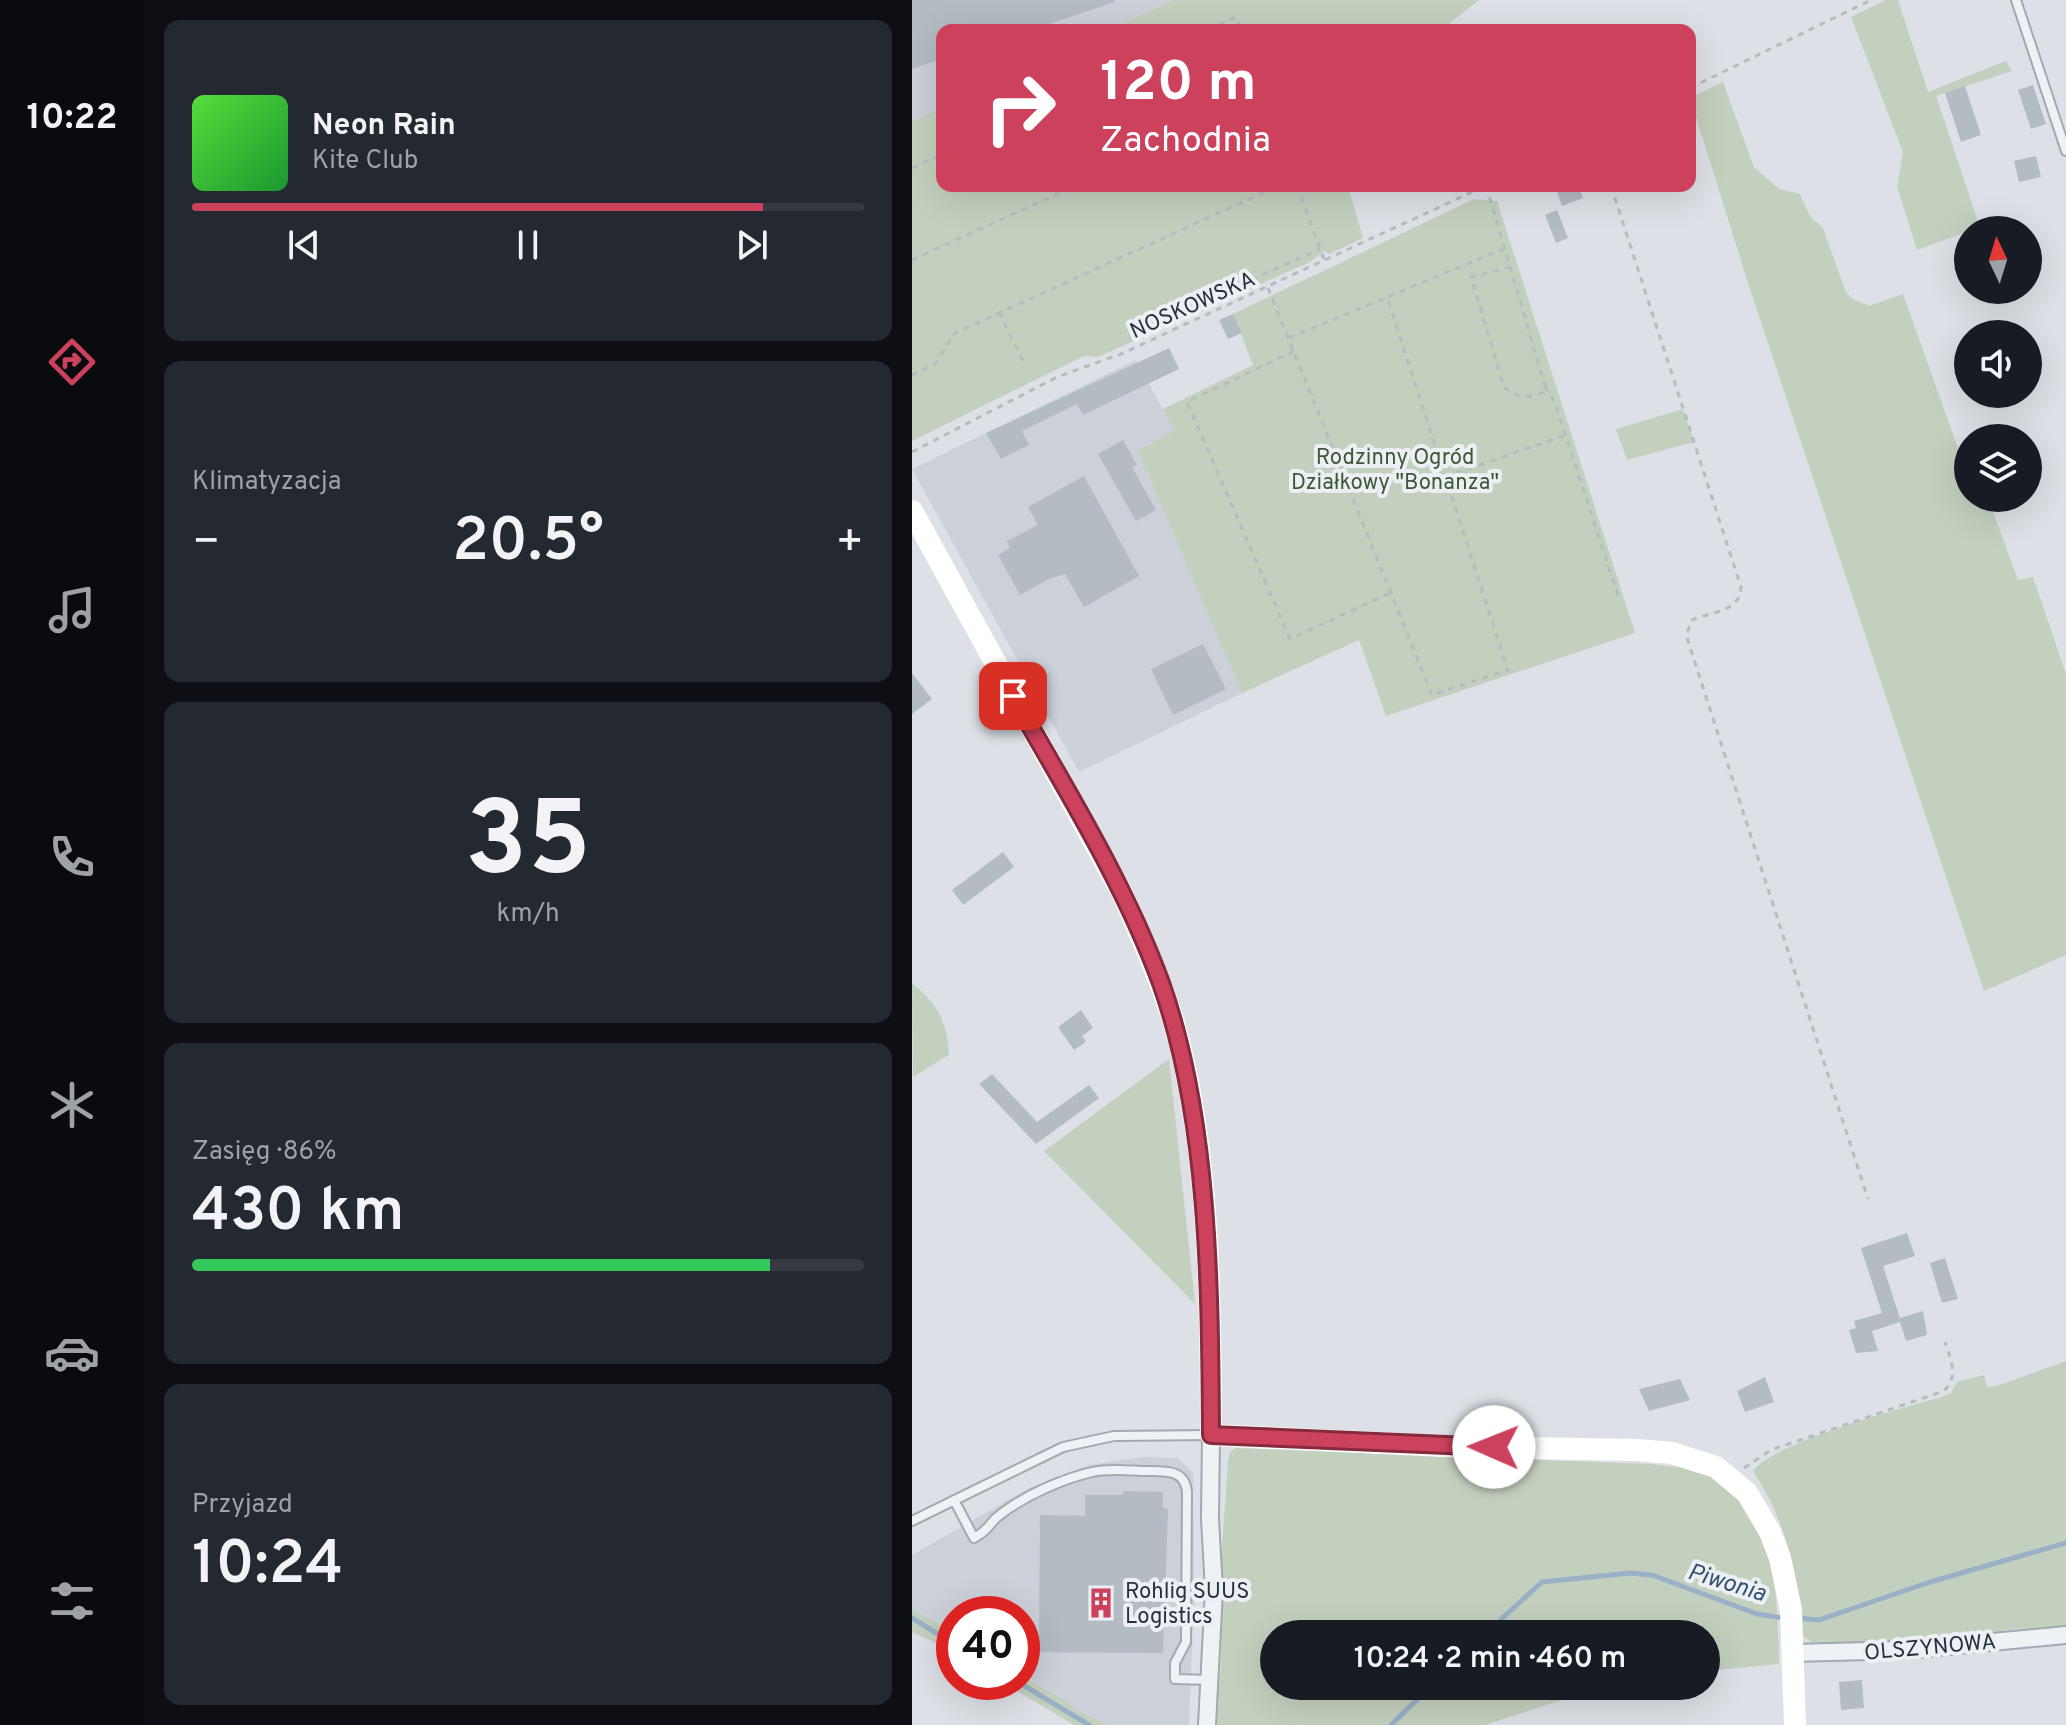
<!DOCTYPE html>
<html lang="pl">
<head>
<meta charset="utf-8">
<style>
	:root { --surface:#171b24; --page:#242831; --text:#f1f3f6; --muted:#9ea1a6; --line:#363941; --accent:#cc425d }
	body { margin:0; font-family:Overpass,sans-serif; background:var(--page); color:var(--text); height:100vh; display:flex; flex-direction:column; font-size:30px; white-space:nowrap }
	* { box-sizing:border-box; margin:0 }
	p { font-size:26px; color:var(--muted) }
	.icon { flex:none; width:44px; height:44px; fill:none; stroke:currentColor; stroke-width:2; stroke-linecap:round; stroke-linejoin:round }
	.map { position:relative; flex:1; overflow:hidden }
	.panel { display:flex; flex-direction:column; gap:20px; padding:20px; background:#0d0f14; width:768px }
	.panel>* { flex:none }
	.hud { position:absolute; left:24px; top:24px; width:760px; height:168px; border-radius:16px; box-shadow:0 8px 32px #0002; background:#cc425d; color:#fff; overflow:hidden }
	.needle { width:52px; rotate:356deg }
	.buttons { position:absolute; left:1042px; top:216px; display:grid; gap:16px }
	.buttons a { display:grid; place-items:center; width:88px; height:88px; border-radius:50%; background:var(--surface); box-shadow:0 8px 32px #0002; font-size:40px }
	.speed { position:absolute; left:24px; top:1596px; display:flex; gap:16px; font-size:40px; font-weight:700; text-align:center }
	.speed>* { display:grid; place-content:center; width:104px; height:104px; border-radius:50%; background:var(--surface); box-shadow:0 8px 32px #0002; line-height:1 }
	.speed .limit { border:12px solid #d22; background:#fff; color:#111 }
	.pin { position:absolute; display:grid; place-items:center; width:68px; height:68px; color:#fff; margin:-34px; border-radius:16px; box-shadow:0 4px 12px #0006 }
	.me { position:absolute; width:88px; margin:-44px; rotate:271deg; stroke-linejoin:round; filter:drop-shadow(0 0 6px #0008) }
	.turn { display:flex; align-items:center; gap:28px; height:168px; padding:0 32px; font-size:36px }
	.turn .icon { width:104px; height:104px; stroke-width:2.5 }
	.turn b { display:block; font-size:56px; line-height:68px }
	.big { font-size:60px; font-weight:600; line-height:1.1 }
	.panel .widget { flex:1; display:flex; flex-direction:column; justify-content:center; gap:12px; min-width:0; padding:0 28px; border-radius:16px; background:var(--page) }
	.panel .dial { align-items:center; gap:0 }
	.dial b { font-size:104px; line-height:1 }
	.song { display:flex; align-items:center; gap:24px }
	.cover { width:96px; height:96px; border-radius:12px; background:linear-gradient(135deg,hsl(110 70% 55%),hsl(130 70% 35%)) }
	.played { height:8px; border-radius:4px; background:linear-gradient(90deg,var(--accent) 85%,var(--line) 85%) }
	.keys { display:flex; justify-content:space-around; direction:ltr }
	.heat { display:flex; justify-content:space-between; align-items:center; font-size:44px; direction:ltr }
	.charge { height:12px; border-radius:6px; background:linear-gradient(90deg,#34c759 86%,var(--line) 0) }
	.trip { position:absolute; left:348px; top:1620px; width:460px; height:80px; border-radius:40px; background:var(--surface); box-shadow:0 8px 32px #0002; font-weight:600; line-height:80px; text-align:center }
	main { display:flex; flex:1; min-height:0 }
	.dock { display:flex; flex-direction:column; width:144px; justify-content:space-around; align-items:center; background:#090b0e; color:var(--muted) }
	.dock .icon { width:56px; height:56px }
	.dock .on { color:var(--accent) }
	.dock b { font-size:36px; color:var(--text) }
	.map>svg:first-child { display:block }
	.built { fill:#cbd0d9 }
	.green { fill:#c4d0be }
	.lines { fill:none; stroke-linecap:round; stroke-linejoin:round }
	.stream { stroke:#98b1c7; stroke-width:5 }
	.building { fill:#b4bbc3 }
	.lane-casing { stroke:#a3a8b1; stroke-width:12 }
	.street-casing { stroke:#a3a8b1; stroke-width:20 }
	.path { stroke:#b7bcc1; stroke-width:3; stroke-dasharray:6 6; stroke-linecap:butt }
	.lane { stroke:#eff2f5; stroke-width:8 }
	.street { stroke:#eff2f5; stroke-width:16 }
	.secondary { stroke:#fff; stroke-width:22 }
	.route-casing { stroke:#852b3c; stroke-width:20 }
	.route { stroke:#cc425d; stroke-width:14 }
	.labels { text-anchor:middle; stroke-width:8; stroke-linejoin:round; paint-order:stroke }
	.street-label { font-size:22px; fill:#27303d; stroke:#ecf0f4 }
	.park-label { font-size:22px; fill:#3d5834; stroke:#ecf0f4 }
	.poi-label { font-size:22px; fill:#27303d; stroke:#ecf0f4; text-anchor:start }
	.water-label { font-size:24px; font-style:italic; fill:#325070; stroke:#ecf0f4 }
</style>
</head>
<body>
<main>
<nav class="dock">
<b>10:22</b>
<svg class="icon on" aria-label="directions" viewBox="0 0 24 24"><path d="M12 3l9 9-9 9-9-9zM9 14v-3h6M13 9l2 2-2 2"/></svg>
<svg class="icon" aria-label="music" viewBox="0 0 24 24"><path d="M9 18V5l10-2v13"/><circle cx="6" cy="18" r="3"/><circle cx="16" cy="16" r="3"/></svg>
<svg class="icon" aria-label="phone" viewBox="0 0 24 24"><path d="M5 4h4l2 5-3 2q2 4 5 5l2-3 5 2v4C11 20 4 13 5 4z"/></svg>
<svg class="icon" aria-label="climate" viewBox="0 0 24 24"><path d="M12 3v18M4 7l16 10M4 17L20 7"/></svg>
<svg class="icon" aria-label="car" viewBox="0 0 24 24"><path d="M5 17H2v-5l4-1 3-4h7l3 4 3 1v5h-3M9 17h6M6 11h13"/><circle cx="7" cy="17" r="2"/><circle cx="17" cy="17" r="2"/></svg>
<svg class="icon" aria-label="filters" viewBox="0 0 24 24"><path d="M4 7h16M4 17h16"/><circle cx="9" cy="7" r="2"/><circle cx="15" cy="17" r="2"/></svg>
</nav>
<section class="panel">
<div class="widget">
<div class="song"><i class="cover"></i><div><b>Neon Rain</b><p>Kite Club</p></div></div>
<div class="played"></div>
<div class="keys"><svg class="icon" aria-label="previous" viewBox="0 0 24 24"><path d="M18 5L8 12l10 7zM5 5v14"/></svg><svg class="icon" aria-label="pause" viewBox="0 0 24 24"><path d="M8 5v14M16 5v14"/></svg><svg class="icon" aria-label="next" viewBox="0 0 24 24"><path d="M6 5l10 7-10 7zM19 5v14"/></svg></div>
</div>
<div class="widget"><p>Klimatyzacja</p>
<div class="heat"><a>−</a><b class="big">20.5°</b><a>+</a></div>
</div>
<div class="widget dial"><b>35</b><p>km/h</p></div>
<div class="widget"><p>Zasięg · 86%</p><b class="big">430 km</b><div class="charge"></div></div>
<div class="widget"><p>Przyjazd</p><b class="big">10:24</b></div>
</section>
<div class="map">
<svg width="1154" height="1725" viewBox="0 0 1154 1725">
	<rect width="100%" height="100%" fill="#dde1e7"/>
	<path class="built" d="M0,0H261L196,30H30V107L0,121Z
		M224,360L262,430L226,451L330,693L167,772L0,469Z
		M231,1457L266,1458L281,1473L282,1598L277,1725H197L164,1710L158,1703L110,1676V1614H42V1632L0,1609V1555L117,1488L177,1465Z"/>
	<path class="green" d="M261,0H567L529,30H196Z
		M974,0H986L1016,92L1094,61L1100,71L1024,96L1068,227L1005,250L985,187L991,152L939,17Z
		M811,82L842,167L867,189L888,194L898,216L911,228L933,290L939,298L957,306L991,294L1056,476V498H1076L1106,580L1121,577L1154,674V955L1072,991L836,283L778,98Z
		M30,107V186H436L451,238L417,254L412,251L398,262L186,357L172,356L0,441V121Z
		M562,199L585,201L723,633L474,716L447,640L330,693L226,451L262,430L251,409L341,365L321,314Z
		M771,409L782,442L715,460L704,429Z
		M0,983C25,1003 36,1023 37,1055L1,1077Z
		M257,1059L283,1304L132,1151Z
		M1154,1361V1626L1093,1630L1008,1644H902L890,1635C887,1575 874,1521 841,1471C860,1443 993,1407 1030,1397L1039,1393L1045,1382L1072,1375L1075,1387L1085,1386Z
		M324,1448L738,1464C756,1466 775,1467 793,1473C865,1501 866,1600 867,1664L794,1671V1634H362V1686H693L573,1725H303L309,1663L310,1548L316,1462L318,1452Z
		M0,1609L42,1632V1652L0,1632Z
		M110,1676L158,1703L164,1710L197,1725H162L90,1682H110Z"/>
	<g class="lines">
		<path class="stream" d="M0,1618L42,1644
			M885,1618L907,1620L1018,1582L1154,1543
			M573,1634L630,1582L718,1573L740,1575L845,1614L871,1618
			M106,1682L177,1725
			M479,1725L519,1686"/>
	</g>
	<path class="building" d="M0,0H202L203,2L119,30H30V59L0,69Z
		M1121,85L1134,124L1119,129L1106,90Z
		M1053,86L1069,135L1049,142L1033,93Z
		M1124,156L1129,177L1107,182L1102,161Z
		M643,186H666L671,198L650,206Z
		M645,210L656,238L644,243L633,215Z
		M321,314L330,333L316,339L307,320Z
		M257,348L267,369L171,415L165,404L110,431L117,445L89,459L74,433Z
		M211,440L225,465L220,467L244,510L224,521L186,454Z
		M172,476L227,576L172,607L153,574L137,579L108,595L86,555L98,548L95,541L126,525L116,507Z
		M291,644L314,689L261,715L239,669Z
		M0,673L20,699L0,714Z
		M91,852L102,867L51,905L40,890Z
		M169,1010L181,1028L170,1036L174,1042L162,1050L146,1027Z
		M80,1074L125,1122L177,1085L187,1098L124,1144L67,1084Z
		M995,1233L1003,1256L971,1266L988,1318L1011,1311L1015,1335L994,1341L988,1322L960,1331L966,1351L944,1353L937,1330L944,1328L942,1321L970,1313L949,1248Z
		M1033,1258L1046,1299L1030,1303L1018,1263Z
		M853,1377L862,1402L833,1412L825,1391Z
		M768,1379L778,1400L737,1411L727,1389Z
		M211,1491L251,1492V1508L256,1509L251,1653L110,1652V1637H127L128,1515L173,1516V1495H211Z
		M950,1680L952,1708L929,1710L927,1682Z"/>
	<g class="lines">
		<g class="lane-casing">
			<path id="lane" d="M1104,0L1154,151
				M42,1500L62,1538C80,1528 76,1523 89,1514C114,1495 150,1479 180,1472C198,1468 219,1471 237,1471C254,1471 273,1470 275,1492L274,1642L263,1663V1679L299,1680
				M0,1521L151,1447L202,1436L299,1435"/>
		</g>
		<g class="street-casing">
			<path id="street" d="M881,1653L995,1650L1154,1635
				M295,1725L302,1590L298,1519L299,1435"/>
		</g>
		<path class="path" d="M296,30L324,17L329,30
			M778,88L959,0
			M0,168L30,154
			M385,186L413,262
			M573,186L579,202L633,386V391C622,400 601,397 592,387L559,277L598,267
			M699,186L829,587C828,613 799,611 780,620L775,633L776,641L956,1199
			M0,260L163,186
			M356,288L520,695L596,670L475,297
			M87,312L111,361
			M219,334L408,249
			M377,338L591,249
			M382,351L275,402L378,639L480,592
			M0,375L23,364L43,333L366,186
			M633,386L643,403L707,598
			M0,452L145,377L209,354L573,186
			M533,477L654,435
			M832,1468L859,1450L1032,1391C1047,1376 1039,1360 1033,1342"/>
		<use href="#lane" class="lane"/>
		<use href="#street" class="street"/>
		<path class="secondary" d="M0,511L210,893C229,935 248,978 262,1023C298,1148 299,1305 299,1435L553,1447L726,1450L760,1453L804,1467L835,1493L858,1532L868,1558L879,1610L883,1725"/>
	</g>
	<g class="lines">
		<g class="route-casing">
			<path id="route" d="M101,696C154,790 212,882 249,983C298,1121 298,1291 299,1435L582,1447"/>
		</g>
		<use href="#route" class="route"/>
	</g>
	<defs>
		<g id="building-bare" transform="scale(2.4)"><path d="M-4-6H4V6H1V3H-1V6H-4ZM-2.5-4.3h1.7v1.8h-1.7ZM.8-4.3h1.7v1.8H.8ZM-2.5-1h1.7V.8h-1.7ZM.8-1h1.7V.8H.8Z" fill="#cc425d" stroke="#ecf0f4" stroke-width="2.5" paint-order="stroke"/></g>
	</defs>
	<g fill-rule="evenodd">
		<use href="#building-bare" x="189" y="1603"/>
	</g>
	<g class="labels">
		<g class="street-label">
			<text transform="translate(280 304) rotate(-24)" y="8">NOSKOWSKA</text>
			<text transform="translate(1018 1646) rotate(-5)" y="8">OLSZYNOWA</text>
		</g>
		<g class="park-label">
			<text x="483" y="464">Rodzinny Ogród<tspan x="483" dy="25">Działkowy "Bonanza"</tspan></text>
		</g>
		<g class="poi-label">
			<text x="213" y="1598">Rohlig SUUS<tspan x="213" dy="25">Logistics</tspan></text>
		</g>
		<g class="water-label">
			<text transform="translate(815 1582) rotate(17)" y="8">Piwonia</text>
		</g>
	</g>
</svg>
<div class="buttons">
<a><svg class="needle" viewBox="-14 -14 28 28"><path d="M0-13l5 13h-10z" fill="#e53935"/><path d="M0 13l5-13h-10z" fill="#9ea1a6"/></svg></a>
<a><svg class="icon" aria-label="sound" viewBox="0 0 24 24"><path d="M4 9h4l5-4v14l-5-4H4zM17 9q2 3 0 6"/></svg></a>
<a><svg class="icon" aria-label="layers" viewBox="0 0 24 24"><path d="M12 4l9 5-9 5-9-5zM3 14l9 5 9-5"/></svg></a>
</div>
<div class="speed"><div class="limit">40</div></div>
<div class="pin" style="left:101px;top:696px;background:#d93025"><svg class="icon" aria-label="arrive" viewBox="0 0 24 24"><path d="M6 21V4h12l-3 4 3 4H6"/></svg></div>
<svg class="me" style="left:582px;top:1447px" viewBox="-20 -20 40 40"><circle r="19" fill="#fff"/><path d="M0-13L10 11 0 6-10 11z" fill="#cc425d"/></svg>
<div class="trip">10:24 · 2 min · 460 m</div>
<div class="hud">
<div class="turn"><svg class="icon" aria-label="right" viewBox="0 0 24 24"><path d="M7 20v-9h11M14 6l5 5-5 5"/></svg><div><b>120 m</b>Zachodnia</div></div>
</div>
</div>
</main>
</body>
</html>
